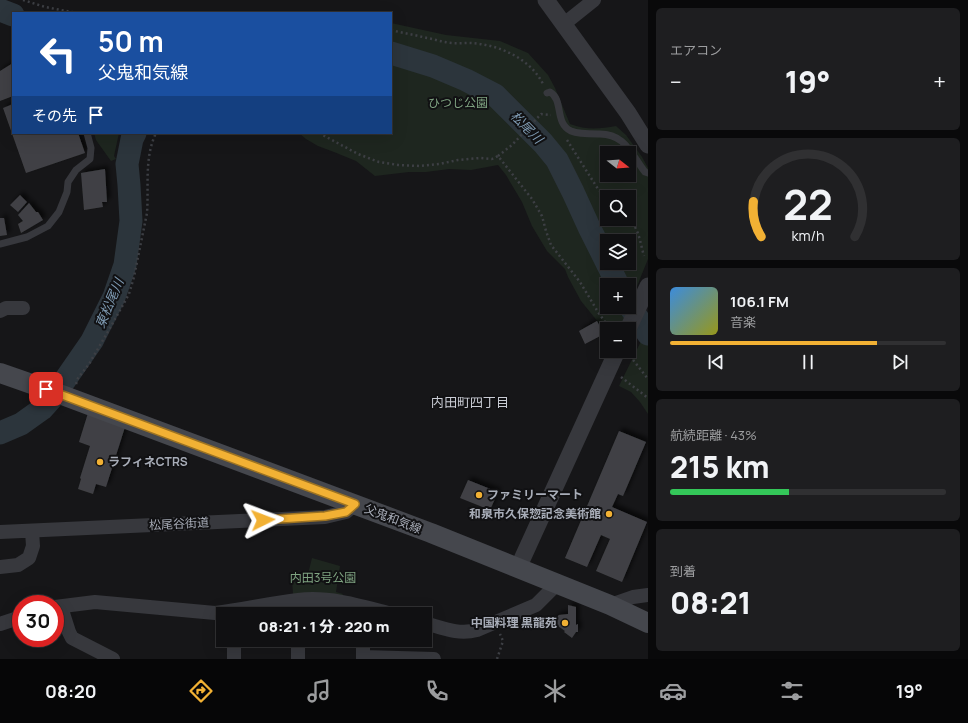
<!DOCTYPE html>
<html lang="ja">
<head>
<meta charset="utf-8">
<style>
	:root { --surface:#101012; --page:#1e1e20; --text:#f1f3f6; --muted:#9c9d9f; --line:#303032; --accent:#f2b134 }
	body { margin:0; font-family:Manrope,"Noto Sans JP",sans-serif; background:var(--page); color:var(--text); height:100vh; display:flex; flex-direction:column; font-size:15px; white-space:nowrap }
	* { box-sizing:border-box; margin:0 }
	p { font-size:13px; color:var(--muted) }
	.icon { flex:none; width:22px; height:22px; fill:none; stroke:currentColor; stroke-width:2; stroke-linecap:round; stroke-linejoin:round }
	.map { position:relative; flex:1; overflow:hidden }
	.details { display:flex; flex-direction:column; gap:8px; padding:8px; background:#09090a; width:320px }
	.details>* { flex:none }
	.banner { position:absolute; left:12px; top:12px; width:380px; height:122px; border-radius:0px; box-shadow:0 4px 16px #0002,0 0 0 1px var(--line); background:#1a4fa0; color:#fff; overflow:hidden }
	.needle { width:26px; rotate:107deg }
	.buttons { position:absolute; left:600px; top:146px; display:grid; gap:8px }
	.buttons a { display:grid; place-items:center; width:36px; height:36px; border-radius:0px; background:var(--surface); box-shadow:0 4px 16px #0002,0 0 0 1px var(--line); font-size:20px }
	.speed { position:absolute; left:12px; top:595px; display:flex; gap:8px; font-size:20px; font-weight:700; text-align:center }
	.speed>* { display:grid; place-content:center; width:52px; height:52px; border-radius:50%; background:var(--surface); box-shadow:0 4px 16px #0002,0 0 0 1px var(--line); line-height:1 }
	.speed .limit { border:6px solid #d22; background:#fff; color:#111 }
	.pin { position:absolute; display:grid; place-items:center; width:34px; height:34px; color:#fff; margin:-17px; border-radius:8px; box-shadow:0 2px 6px #0006 }
	.me { position:absolute; width:44px; margin:-22px; rotate:87deg; stroke-linejoin:round; filter:drop-shadow(0 0 3px #0008) }
	.turn { display:flex; align-items:center; gap:14px; height:84px; padding:0 20px; font-size:18px }
	.turn .icon { width:52px; height:52px; stroke-width:2.5 }
	.turn b { display:block; font-size:28px; line-height:34px }
	.then { display:flex; align-items:center; height:38px; padding:0 20px; background:#0003; gap:8px; font-size:15px }
	.big { font-size:30px; font-weight:800; line-height:1.1 }
	.details .widget { flex:1; display:flex; flex-direction:column; justify-content:center; gap:6px; min-width:0; padding:0 14px; border-radius:6px; background:var(--page) }
	.details .dial { align-items:center; gap:0 }
	.dial svg { height:104px; overflow:visible; fill:none; stroke:var(--line); stroke-width:7; stroke-linecap:round; text-anchor:middle }
	.dial text { fill:var(--text); stroke:none }
	.song { display:flex; align-items:center; gap:12px }
	.cover { width:48px; height:48px; border-radius:6px; background:linear-gradient(135deg,hsl(210 70% 55%),hsl(60 70% 35%)) }
	.played { height:4px; border-radius:2px; background:linear-gradient(90deg,var(--accent) 75%,var(--line) 75%) }
	.keys { display:flex; justify-content:space-around; direction:ltr }
	.heat { display:flex; justify-content:space-between; align-items:center; font-size:22px; direction:ltr }
	.charge { height:6px; border-radius:3px; background:linear-gradient(90deg,#34c759 43%,var(--line) 0) }
	.trip { position:absolute; left:216px; top:607px; width:216px; height:40px; border-radius:0px; background:var(--surface); box-shadow:0 4px 16px #0002,0 0 0 1px var(--line); font-weight:800; line-height:40px; text-align:center }
	.menu { display:flex; height:64px; justify-content:space-around; align-items:center; background:#060607; color:var(--muted) }
	.menu .icon { width:28px; height:28px }
	.menu .active { color:var(--accent) }
	.menu b { font-size:18px; color:var(--text) }
	main { display:flex; flex:1; min-height:0 }
	.map>svg:first-child { display:block }
	.green { fill:#1e261f; fill-rule:evenodd }
	.lines { fill:none; stroke-linecap:round; stroke-linejoin:round }
	.river { stroke:#2c353c; stroke-width:23 }
	.building { fill:#404145; filter:url(#shadow) }
	.path { stroke:#3d3f44; stroke-width:2.5; stroke-dasharray:2 3; stroke-linecap:butt }
	.service { stroke:#37383d; stroke-width:7 }
	.minor { stroke:#37383d; stroke-width:14 }
	.tertiary { stroke:#37383d; stroke-width:17 }
	.secondary { stroke:#45474d; stroke-width:20 }
	.route-casing { stroke:#9d7322; stroke-width:10 }
	.route { stroke:#f2b134; stroke-width:7 }
	.poi-dot { fill:#f2b134; stroke:#111113; stroke-width:1.5 }
	.labels { text-anchor:middle; stroke-width:4; stroke-linejoin:round; paint-order:stroke }
	.park-label { font-size:12px; fill:#7fa381; stroke:#111113 }
	.poi-label { font-size:12px; font-weight:bold; fill:#a8adb8; stroke:#111113; text-anchor:start }
	.street-label { font-size:12px; fill:#a8adb8; stroke:#111113 }
	.water-label { font-size:13px; font-style:italic; fill:#7f9bb3; stroke:#111113 }
	.neighbourhood-label { font-size:13px; fill:#c9ccd4; stroke:#111113 }
</style>
</head>
<body>
<main>
<div class="map">
<svg width="648" height="659" viewBox="0 0 648 659">
	<defs>
		<filter id="shadow"><feDropShadow dx="3.5" dy="-3.5" stdDeviation="2" flood-color="#0009"/></filter>
	</defs>
	<rect width="100%" height="100%" fill="#161618"/>
	<path class="green" d="M391,23L446,35L500,41L528,53L548,75L555,88L570,124C586,130 599,129 616,126L626,135L642,157L648,168V259L629,306V285H607V307H629L624,319L619,329H607V333L581,301L568,277L565,269L547,251L532,226L522,202L506,175L498,165L471,170L449,169L426,172H409L375,176L356,161L334,152L318,146L306,139L299,133H391ZM607,153H629V175H607ZM607,197H629V219H607ZM607,241H629V263H607Z
		M94,133H119L114,156L116,159L111,161L96,140Z
		M648,327V414L640,402L631,392L619,386Z
		M312,558L340,566L336,592L343,594L342,596L293,594L292,579L298,578L297,573L308,574Z"/>
	<g class="lines">
		<path class="river" d="M0,10L13,15
			M391,53L433,66L466,80L495,95L543,143L557,160L573,192L589,227L607,263
			M607,263L618,285
			M629,305L648,334
			M0,433L21,424L42,409L51,399L65,380L92,341L114,297L125,265L131,221L129,185L127,164L132,139L135,133"/>
	</g>
	<path class="building" d="M13,63V96L0,101V71Z
		M13,104V133H78L85,153L26,173L3,108Z
		M105,169L107,202H102L103,207L84,210L81,173Z
		M20,195L27,202L18,212L10,205Z
		M29,203L36,212H38L43,220L21,233L18,224L23,221L18,215Z
		M0,218H4L7,235L0,236Z
		M597,321L604,334L585,344L579,331Z
		M88,413L125,427L106,487L96,484L93,494L78,489L81,479L80,478L90,446L79,442Z
		M619,431L646,442L623,496L618,494L612,507L647,522L622,582L596,571L610,539L601,535L587,567L565,558Z
		M468,480L498,492L490,510L460,498Z
		M568,605L576,607V625L578,624V632H576L572,638L564,632L565,631L551,621L559,615L568,614Z"/>
	<g class="lines">
		<path class="path" d="M23,0L45,7L77,13
			M391,30C403,33 415,35 427,38C433,39 439,41 445,42C453,44 461,43 469,43C498,44 530,58 543,84
			M319,133L358,154L379,162L398,165L420,166L439,164L458,160L480,158L492,159L498,156L532,199L542,216L546,231L551,245L580,282L598,312L610,329
			M567,140L598,189L602,193L609,197
			M498,156L512,145L541,114L551,115
			M629,219C631,222 634,224 635,227C640,236 641,246 644,256
			M630,356L648,379
			M621,377L648,398
			M76,384L78,378L89,364L110,328L129,294L134,277L147,213C149,186 144,158 156,133
			M497,659L503,641L500,634"/>
		<path class="service" d="M547,93L550,92C564,100 554,123 571,131C578,134 590,134 598,134C625,133 631,154 645,172L648,173
			M0,244L27,237L48,226L59,212L67,192L68,182L76,170L90,159L91,148L87,133"/>
		<path class="minor" d="M564,24L594,0
			M0,311L6,308H23
			M0,532L325,517L346,512L355,504
			M0,567L18,565L29,558L33,546L32,531
			M610,605L633,597L648,595
			M55,607L95,602L215,613C243,610 270,603 298,600C329,596 362,606 392,614
			M61,607L69,632L72,638L113,659
			M299,614V600
			M425,623C443,628 458,635 477,630L536,605L558,583
			M0,624L21,617
			M363,657L434,659
			M234,659V640
			M298,659V640
			M363,659V640"/>
		<path class="tertiary" d="M546,0L628,113L648,145
			M628,329L648,286
			M518,568L617,351"/>
		<path class="secondary" d="M0,373L46,389L431,533L610,605L648,623"/>
	</g>
	<g class="lines">
		<g class="route-casing">
			<path id="route" d="M46,389L355,504L346,512L325,516L263,520"/>
		</g>
		<use href="#route" class="route"/>
	</g>
	<g class="poi-dot">
		<circle cx="100" cy="462" r="4"/>
		<circle cx="479" cy="495" r="4"/>
		<circle cx="609" cy="514" r="4"/>
		<circle cx="565" cy="623" r="4"/>
	</g>
	<g class="labels">
		<g class="park-label">
			<text x="458" y="107">ひつじ公園</text>
			<text x="323" y="582">内田3号公園</text>
		</g>
		<g class="poi-label">
			<text x="108" y="466">ラフィネCTRS</text>
			<text x="487" y="499">ファミリーマート</text>
			<text x="601" y="518" text-anchor="end">和泉市久保惣記念美術館</text>
			<text x="557" y="627" text-anchor="end">中国料理 黒龍苑</text>
		</g>
		<g class="street-label">
			<text transform="translate(393 519) rotate(21)" y="4">父鬼和気線</text>
			<text transform="translate(179 524) rotate(-3)" y="4">松尾谷街道</text>
		</g>
		<g class="water-label">
			<text transform="translate(527 127) rotate(45)" y="5">松尾川</text>
			<text transform="translate(109 303) rotate(-67)" y="5">東松尾川</text>
		</g>
		<g class="neighbourhood-label">
			<text x="470" y="407">内田町四丁目</text>
		</g>
	</g>
</svg>
<div class="buttons">
<a><svg class="needle" viewBox="-14 -14 28 28"><path d="M0-13l5 13h-10z" fill="#e53935"/><path d="M0 13l5-13h-10z" fill="#9c9d9f"/></svg></a>
<a><svg class="icon" aria-label="search" viewBox="0 0 24 24"><circle cx="10" cy="10" r="6"/><path d="M15 15l6 6"/></svg></a>
<a><svg class="icon" aria-label="layers" viewBox="0 0 24 24"><path d="M12 4l9 5-9 5-9-5zM3 14l9 5 9-5"/></svg></a>
<a>+</a>
<a>−</a>
</div>
<div class="speed"><div class="limit">30</div></div>
<div class="pin" style="left:46px;top:389px;background:#d93025"><svg class="icon" aria-label="arrive" viewBox="0 0 24 24"><path d="M6 21V4h12l-3 4 3 4H6"/></svg></div>
<svg class="me" style="left:263px;top:520px" viewBox="-20 -20 40 40"><path d="M0-17L14 15 0 8-14 15z" fill="#f2b134" stroke="#fff" stroke-width="4"/></svg>
<div class="trip">08:21 · 1 分 · 220 m</div>
<div class="banner">
<div class="turn"><svg class="icon" aria-label="left" viewBox="0 0 24 24"><path d="M17 20v-9H6M10 6l-5 5 5 5"/></svg><div><b>50 m</b>父鬼和気線</div></div>
<div class="then">その先<svg class="icon" aria-label="arrive" viewBox="0 0 24 24"><path d="M6 21V4h12l-3 4 3 4H6"/></svg></div>
</div>
</div>
<section class="details">
<div class="widget"><p>エアコン</p>
<div class="heat"><a>−</a><b class="big">19°</b><a>+</a></div>
</div>
<div class="widget dial"><svg viewBox="0 0 100 80">
<path d="M14 69A42 42 0 1 1 86 69"/>
<path d="M14 69A42 42 0 0 1 8 42" stroke="#f2b134"/>
<text x="50" y="56" font-size="32" font-weight="700">22</text>
<text x="50" y="72" font-size="11">km/h</text>
</svg></div>
<div class="widget">
<div class="song"><i class="cover"></i><div><b>106.1 FM</b><p>音楽</p></div></div>
<div class="played"></div>
<div class="keys"><svg class="icon" aria-label="previous" viewBox="0 0 24 24"><path d="M18 5L8 12l10 7zM5 5v14"/></svg><svg class="icon" aria-label="pause" viewBox="0 0 24 24"><path d="M8 5v14M16 5v14"/></svg><svg class="icon" aria-label="next" viewBox="0 0 24 24"><path d="M6 5l10 7-10 7zM19 5v14"/></svg></div>
</div>
<div class="widget"><p>航続距離 · 43%</p><b class="big">215 km</b><div class="charge"></div></div>
<div class="widget"><p>到着</p><b class="big">08:21</b></div>
</section>
</main>
<nav class="menu">
<b>08:20</b>
<svg class="icon active" aria-label="directions" viewBox="0 0 24 24"><path d="M12 3l9 9-9 9-9-9zM9 14v-3h6M13 9l2 2-2 2"/></svg>
<svg class="icon" aria-label="music" viewBox="0 0 24 24"><path d="M9 18V5l10-2v13"/><circle cx="6" cy="18" r="3"/><circle cx="16" cy="16" r="3"/></svg>
<svg class="icon" aria-label="phone" viewBox="0 0 24 24"><path d="M5 4h4l2 5-3 2q2 4 5 5l2-3 5 2v4C11 20 4 13 5 4z"/></svg>
<svg class="icon" aria-label="climate" viewBox="0 0 24 24"><path d="M12 3v18M4 7l16 10M4 17L20 7"/></svg>
<svg class="icon" aria-label="car" viewBox="0 0 24 24"><path d="M5 17H2v-5l4-1 3-4h7l3 4 3 1v5h-3M9 17h6M6 11h13"/><circle cx="7" cy="17" r="2"/><circle cx="17" cy="17" r="2"/></svg>
<svg class="icon" aria-label="filters" viewBox="0 0 24 24"><path d="M4 7h16M4 17h16"/><circle cx="9" cy="7" r="2"/><circle cx="15" cy="17" r="2"/></svg>
<b>19°</b>
</nav>
</body>
</html>
